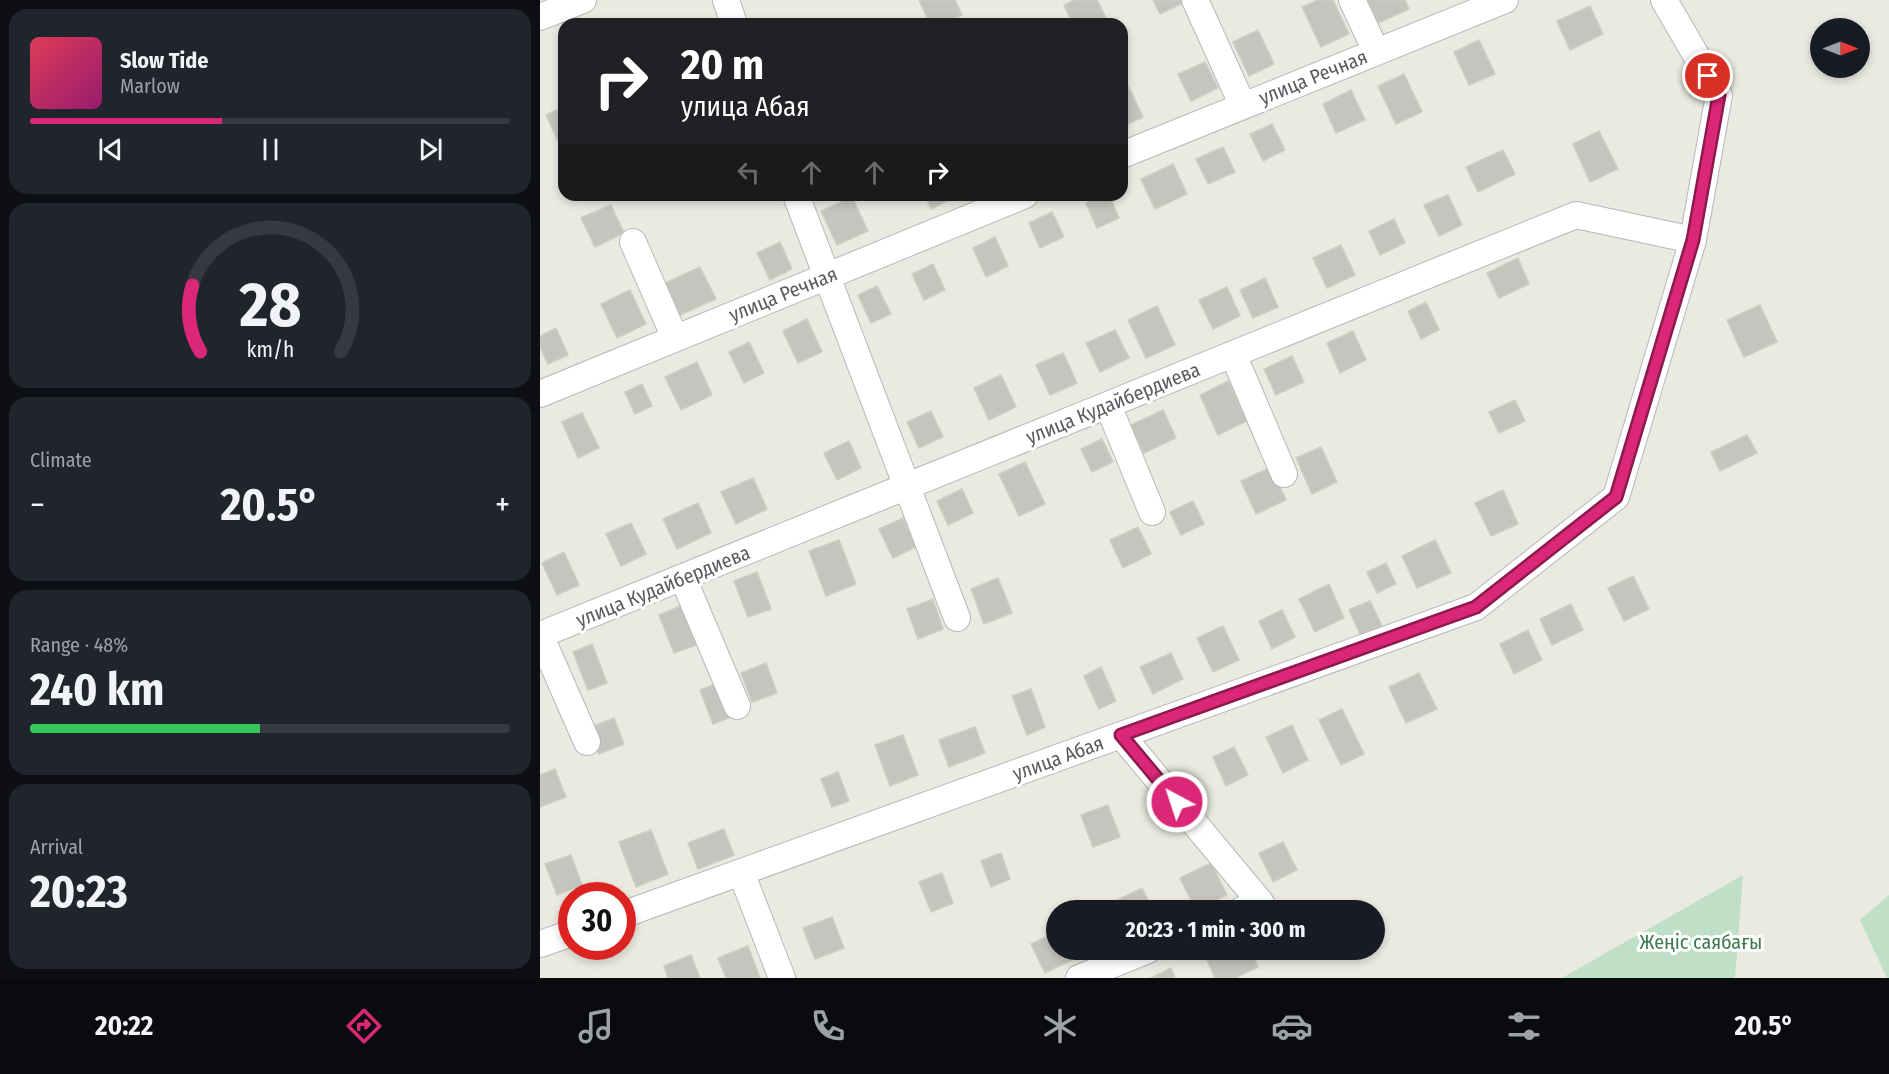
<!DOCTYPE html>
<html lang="en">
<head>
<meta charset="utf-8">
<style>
	:root { --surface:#171b24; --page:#20242c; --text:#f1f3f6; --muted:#9ea1a6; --line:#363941; --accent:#db2777 }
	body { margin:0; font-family:"Fira Sans Condensed",sans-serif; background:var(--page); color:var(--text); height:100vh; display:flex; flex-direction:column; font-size:22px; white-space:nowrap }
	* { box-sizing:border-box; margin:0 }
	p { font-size:20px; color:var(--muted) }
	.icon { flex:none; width:33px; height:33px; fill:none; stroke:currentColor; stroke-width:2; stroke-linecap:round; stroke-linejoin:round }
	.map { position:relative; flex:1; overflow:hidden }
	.sheet { display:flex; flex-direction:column; gap:9px; padding:9px; background:#0d0f14; width:540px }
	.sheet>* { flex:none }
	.banner { position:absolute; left:18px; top:18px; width:570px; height:183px; border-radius:18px; box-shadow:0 3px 9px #0003; background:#202124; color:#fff; overflow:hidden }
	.needle { width:39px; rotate:90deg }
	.controls { position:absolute; left:1270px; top:18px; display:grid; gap:12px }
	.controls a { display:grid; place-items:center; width:60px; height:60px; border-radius:50%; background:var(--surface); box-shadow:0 3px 9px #0003; font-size:30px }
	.speed { position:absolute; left:18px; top:882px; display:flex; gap:12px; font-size:30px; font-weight:700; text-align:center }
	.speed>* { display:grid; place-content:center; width:78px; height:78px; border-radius:50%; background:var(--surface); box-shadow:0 3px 9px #0003; line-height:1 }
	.speed .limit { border:9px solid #d22; background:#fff; color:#111 }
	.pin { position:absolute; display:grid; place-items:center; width:51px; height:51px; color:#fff; margin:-26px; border:3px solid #fff; border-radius:50%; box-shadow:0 2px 6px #0007 }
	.me { position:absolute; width:66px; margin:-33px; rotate:320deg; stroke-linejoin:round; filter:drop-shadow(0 0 4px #0008) }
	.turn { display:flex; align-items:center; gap:21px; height:126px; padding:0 24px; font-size:27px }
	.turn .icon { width:78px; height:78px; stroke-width:2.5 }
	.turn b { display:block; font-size:42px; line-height:51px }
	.lanes { display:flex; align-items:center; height:57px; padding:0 24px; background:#0003; justify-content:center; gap:30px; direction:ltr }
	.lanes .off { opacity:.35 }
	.big { font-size:45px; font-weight:700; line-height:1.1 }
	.sheet .card { flex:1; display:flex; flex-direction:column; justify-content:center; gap:9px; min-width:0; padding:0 21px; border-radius:18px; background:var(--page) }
	.sheet .dial { align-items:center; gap:0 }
	.dial svg { height:156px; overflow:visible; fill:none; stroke:var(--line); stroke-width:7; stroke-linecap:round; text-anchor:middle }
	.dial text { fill:var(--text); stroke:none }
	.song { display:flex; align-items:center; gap:18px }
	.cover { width:72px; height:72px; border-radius:9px; background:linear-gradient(135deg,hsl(350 70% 55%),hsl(320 70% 35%)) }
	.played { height:6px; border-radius:3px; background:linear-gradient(90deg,var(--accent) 40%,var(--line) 40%) }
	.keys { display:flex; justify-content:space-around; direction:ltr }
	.heat { display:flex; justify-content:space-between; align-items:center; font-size:33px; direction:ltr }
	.charge { height:9px; border-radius:4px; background:linear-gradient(90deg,#34c759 48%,var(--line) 0) }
	.trip { position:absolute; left:506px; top:900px; width:339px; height:60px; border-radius:30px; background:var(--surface); box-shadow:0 3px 9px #0003; font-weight:700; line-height:60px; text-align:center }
	.tabs { display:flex; height:96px; justify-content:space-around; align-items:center; background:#090b0e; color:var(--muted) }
	.tabs .icon { width:42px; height:42px }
	.tabs .current { color:var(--accent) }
	.tabs b { font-size:27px; color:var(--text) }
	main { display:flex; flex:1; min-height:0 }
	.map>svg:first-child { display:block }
	.green { fill:#c0dfc7 }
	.building { fill:#c6c4be; stroke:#cecdc0; stroke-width:1.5 }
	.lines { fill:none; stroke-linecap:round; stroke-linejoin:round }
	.minor-casing { stroke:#b6b7bc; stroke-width:28 }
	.minor { stroke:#fff; stroke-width:26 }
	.route-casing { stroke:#8e194d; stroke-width:15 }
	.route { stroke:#db2777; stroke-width:10 }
	.labels { text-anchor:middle; stroke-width:6; stroke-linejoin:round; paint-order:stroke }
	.street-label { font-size:20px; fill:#595b60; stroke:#fff }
	.park-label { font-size:20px; fill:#3e7a4e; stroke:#fff }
</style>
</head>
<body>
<main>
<section class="sheet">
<div class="card">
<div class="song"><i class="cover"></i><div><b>Slow Tide</b><p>Marlow</p></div></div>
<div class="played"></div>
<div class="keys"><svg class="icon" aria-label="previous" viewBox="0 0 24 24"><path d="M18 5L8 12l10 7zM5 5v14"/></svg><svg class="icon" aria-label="pause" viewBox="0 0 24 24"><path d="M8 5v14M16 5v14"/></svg><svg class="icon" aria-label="next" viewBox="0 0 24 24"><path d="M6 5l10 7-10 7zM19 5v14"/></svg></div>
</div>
<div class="card dial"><svg viewBox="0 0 100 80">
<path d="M14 69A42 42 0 1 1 86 69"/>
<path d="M14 69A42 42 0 0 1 10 35" stroke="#db2777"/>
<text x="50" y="56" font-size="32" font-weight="700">28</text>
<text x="50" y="72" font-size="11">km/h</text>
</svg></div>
<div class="card"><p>Climate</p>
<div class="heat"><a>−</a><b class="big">20.5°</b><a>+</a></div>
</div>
<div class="card"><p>Range · 48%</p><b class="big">240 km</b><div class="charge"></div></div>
<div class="card"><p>Arrival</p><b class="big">20:23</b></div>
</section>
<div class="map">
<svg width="1349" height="978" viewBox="0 0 1349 978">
	<rect width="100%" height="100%" fill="#eaeae1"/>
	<path class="green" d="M1203,875L1195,978H1022Z
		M1349,895V978H1347L1320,920Z"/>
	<path class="building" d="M379,0H415L422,15L403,24H390Z
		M534,0H557L567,20L559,24H533L524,5Z
		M613,0H644L645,2L620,14Z
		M778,0H793L809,34L781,47L762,7Z
		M827,0H865L869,9L838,23Z
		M1050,6L1063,34L1030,50L1017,21Z
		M718,30L734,64L709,76L693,42Z
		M939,40L955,74L929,85L914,52Z
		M665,62L678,88L651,101L638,74Z
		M582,73L603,117L582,127Z
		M864,74L882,112L856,124L838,86Z
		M811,90L825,120L796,133L783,104Z
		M24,107V144L20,145L6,115Z
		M732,124L745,150L723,161L710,134Z
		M1059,131L1078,169L1050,182L1033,144Z
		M683,147L695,172L668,184L656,159Z
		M963,150L975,174L938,192L926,167Z
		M633,164L647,194L615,209L601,179Z
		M385,195H419L391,209Z
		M563,195H569L579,218L557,228L546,203Z
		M908,195L922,225L899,236L884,205Z
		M312,197L328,231L297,245L281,211Z
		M71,205L84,233L55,247L41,218Z
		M512,212L524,237L500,248L489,223Z
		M854,219L865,243L840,255L829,231Z
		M455,237L468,266L446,277L433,248Z
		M240,242L252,269L230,280L217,253Z
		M801,245L815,275L787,288L773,258Z
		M978,258L989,284L959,298L947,273Z
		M393,264L405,290L384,300L372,274Z
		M160,267L176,299L140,315L125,283Z
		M725,278L738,307L713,318L700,290Z
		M337,286L351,314L331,323L318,295Z
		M687,287L700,316L673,329L659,300Z
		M90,290L106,324L77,338L61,304Z
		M886,302L899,330L881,339L868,311Z
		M1220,305L1237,342L1204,357L1187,320Z
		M617,306L635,345L606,358L588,320Z
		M267,319L282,352L258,363L243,331Z
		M16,328L28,355L8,364L0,347V336Z
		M575,330L589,358L560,372L546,343Z
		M813,331L826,360L800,373L787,343Z
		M209,342L224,373L204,383L189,352Z
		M523,353L537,383L510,395L496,365Z
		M752,356L764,382L736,395L724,369Z
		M157,362L172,395L141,410L125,377Z
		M461,375L476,407L449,420L434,388Z
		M688,381L707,421L678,435L660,395Z
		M102,384L112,406L95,414L85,392Z
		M975,400L985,421L959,433L949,412Z
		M623,410L636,438L604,453L591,425Z
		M391,411L403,437L379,448L367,422Z
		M42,413L59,448L38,458L22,422Z
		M1207,435L1217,453L1180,471L1171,452Z
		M562,439L573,462L552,472L541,449Z
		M309,441L321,468L297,480L284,453Z
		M781,447L797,482L772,494L756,458Z
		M485,462L505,504L479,516L459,474Z
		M731,467L746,500L716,514L701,481Z
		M213,478L227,509L196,524L181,492Z
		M422,489L433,513L408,525L397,501Z
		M963,490L978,524L951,536L935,503Z
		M653,501L664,524L641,535L630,512Z
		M158,503L171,533L137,549L123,519Z
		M363,518L376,547L353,558L339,529Z
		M91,523L106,554L81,566L66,534Z
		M598,527L611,554L583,568L570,540Z
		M299,540L316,584L286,596L269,551Z
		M895,540L911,573L877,588L862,556Z
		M24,552L39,585L17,595L2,563Z
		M846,563L856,584L837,593L827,572Z
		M217,572L231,609L208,617L194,581Z
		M1093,576L1109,609L1084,621L1068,588Z
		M458,578L472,613L444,624L431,589Z
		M789,584L804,618L775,632L759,599Z
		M393,599L403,629L378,639L367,609Z
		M830,601L842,626L821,636L809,610Z
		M1031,604L1043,630L1012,645L1000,619Z
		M141,606L156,645L134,653L119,615Z
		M742,610L755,637L732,649L719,621Z
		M683,626L699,660L673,672L657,638Z
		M988,630L1002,660L974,674L960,644Z
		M52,644L67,683L48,690L33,652Z
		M631,653L643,679L613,694L600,667Z
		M226,663L237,693L212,702L201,673Z
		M561,667L576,701L559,709L544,676Z
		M879,673L897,709L866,723L849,687Z
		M181,682L194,716L173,724L160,690Z
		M491,689L505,727L487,735L472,696Z
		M802,709L824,754L801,765L779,720Z
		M74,718L84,744L59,754L49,728Z
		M752,725L768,760L743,773L726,737Z
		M435,727L445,753L409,767L399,740Z
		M363,735L378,775L350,786L335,745Z
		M694,747L708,775L686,786L673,757Z
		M15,769L26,797L0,807V775Z
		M298,772L309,801L292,807L281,779Z
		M568,805L580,837L553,847L541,815Z
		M184,829L194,855L158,869L148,843Z
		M111,830L128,874L96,887L79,842Z
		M743,842L757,870L733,882L719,853Z
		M461,853L470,879L451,887L441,861Z
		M31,855L42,885L17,895L5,864Z
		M671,863L687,895L656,910L640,878Z
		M402,873L413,903L391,912L379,882Z
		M602,888L613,910H570L567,905Z
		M292,917L304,948L275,959L263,928Z
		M516,932V950H527L532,960L505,973L491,944Z
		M208,946L220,978H186L178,958Z
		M688,950H710L718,967L695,978H675L667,960Z
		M151,955L160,978H128L124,966Z
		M631,968L635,978H611Z"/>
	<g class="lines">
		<g class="minor-casing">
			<path id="minor" d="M186,0L194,24
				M655,0L703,106
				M812,0L836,51
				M0,17L43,0
				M582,155L965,0
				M256,195L417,618
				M93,242L135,338
				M693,354L744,474
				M0,394L485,195
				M568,405L612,512
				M143,578L197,706
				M0,635L1036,215L1153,240
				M0,635L47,742
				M581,735L721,903L702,910
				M201,872L242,978
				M82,915L936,607L1076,497L1153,240L1179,95L1124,0
				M0,944L32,933
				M539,978L608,950"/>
		</g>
		<use href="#minor" class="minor"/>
	</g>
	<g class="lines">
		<g class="route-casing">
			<path id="route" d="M637,802L581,735L936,607L1076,497L1153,240L1179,95L1168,76"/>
		</g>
		<use href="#route" class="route"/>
	</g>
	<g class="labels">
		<g class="street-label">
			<text transform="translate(773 77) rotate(-22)" y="7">улица Речная</text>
			<text transform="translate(243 294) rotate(-22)" y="7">улица Речная</text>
			<text transform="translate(573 403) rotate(-22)" y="7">улица Кудайбердиева</text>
			<text transform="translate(123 586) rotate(-22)" y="7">улица Кудайбердиева</text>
			<text transform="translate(518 758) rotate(-20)" y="7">улица Абая</text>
		</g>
		<g class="park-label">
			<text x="1161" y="949">Жеңіс саябағы</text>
		</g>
	</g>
</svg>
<div class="controls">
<a><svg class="needle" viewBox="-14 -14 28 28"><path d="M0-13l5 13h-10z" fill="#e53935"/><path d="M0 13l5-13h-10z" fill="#9ea1a6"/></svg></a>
</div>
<div class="speed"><div class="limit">30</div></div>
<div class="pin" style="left:1168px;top:76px;background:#d93025"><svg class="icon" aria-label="arrive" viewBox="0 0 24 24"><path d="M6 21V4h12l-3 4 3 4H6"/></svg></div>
<svg class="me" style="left:637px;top:802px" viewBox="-20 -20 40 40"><circle r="17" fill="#db2777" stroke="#fff" stroke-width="3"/><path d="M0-11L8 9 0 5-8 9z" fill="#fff"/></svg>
<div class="trip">20:23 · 1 min · 300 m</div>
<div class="banner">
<div class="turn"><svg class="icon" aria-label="right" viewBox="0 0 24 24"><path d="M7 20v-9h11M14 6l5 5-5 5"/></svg><div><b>20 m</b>улица Абая</div></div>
<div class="lanes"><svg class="icon off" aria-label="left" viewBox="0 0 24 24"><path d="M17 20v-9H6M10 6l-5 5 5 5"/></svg><svg class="icon off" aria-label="ahead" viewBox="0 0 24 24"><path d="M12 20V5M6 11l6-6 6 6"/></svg><svg class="icon off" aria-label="ahead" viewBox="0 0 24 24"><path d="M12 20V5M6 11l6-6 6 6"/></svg><svg class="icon" aria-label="right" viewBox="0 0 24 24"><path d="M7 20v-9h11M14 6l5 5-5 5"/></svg></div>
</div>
</div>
</main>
<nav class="tabs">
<b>20:22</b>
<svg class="icon current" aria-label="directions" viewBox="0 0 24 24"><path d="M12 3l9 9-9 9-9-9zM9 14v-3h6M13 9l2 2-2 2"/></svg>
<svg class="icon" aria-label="music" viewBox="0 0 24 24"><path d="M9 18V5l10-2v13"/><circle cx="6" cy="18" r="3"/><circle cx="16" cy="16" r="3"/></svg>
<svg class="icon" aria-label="phone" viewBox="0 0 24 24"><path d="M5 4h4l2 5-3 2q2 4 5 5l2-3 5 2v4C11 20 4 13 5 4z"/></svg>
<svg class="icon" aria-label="climate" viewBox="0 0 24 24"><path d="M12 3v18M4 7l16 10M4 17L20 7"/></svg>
<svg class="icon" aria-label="car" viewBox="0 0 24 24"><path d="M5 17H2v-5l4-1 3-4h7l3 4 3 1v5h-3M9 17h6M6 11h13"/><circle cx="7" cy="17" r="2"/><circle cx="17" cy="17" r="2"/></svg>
<svg class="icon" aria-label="filters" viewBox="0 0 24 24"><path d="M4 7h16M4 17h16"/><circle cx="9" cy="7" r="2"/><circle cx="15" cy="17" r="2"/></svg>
<b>20.5°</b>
</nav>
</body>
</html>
